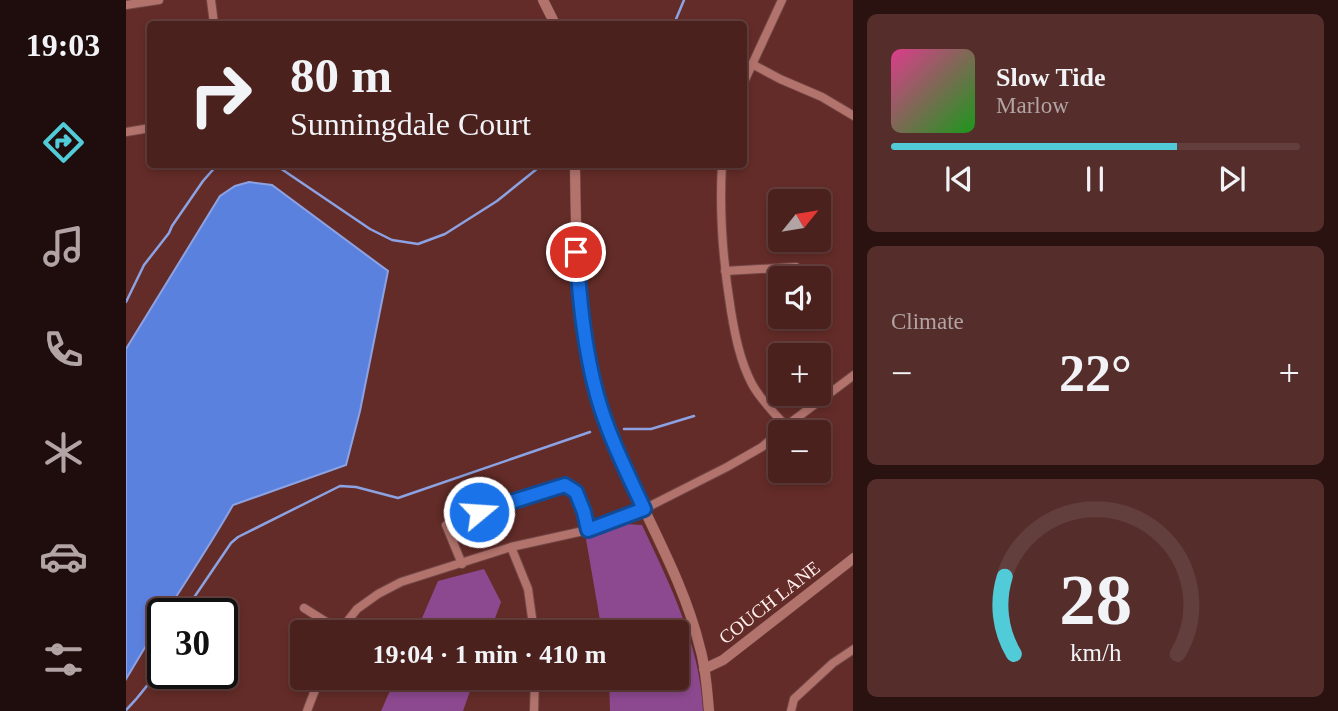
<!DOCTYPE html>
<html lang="en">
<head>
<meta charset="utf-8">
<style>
	:root { --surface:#4b211e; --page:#552e2b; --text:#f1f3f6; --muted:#b2a3a4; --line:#623e3c; --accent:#52cbd9 }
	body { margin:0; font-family:"Times New Roman",serif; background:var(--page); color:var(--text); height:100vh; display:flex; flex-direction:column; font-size:26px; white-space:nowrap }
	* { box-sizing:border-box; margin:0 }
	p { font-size:23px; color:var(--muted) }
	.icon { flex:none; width:38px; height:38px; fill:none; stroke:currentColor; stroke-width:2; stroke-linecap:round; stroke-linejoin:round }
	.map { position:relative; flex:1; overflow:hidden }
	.panel { display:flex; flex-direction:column; gap:14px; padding:14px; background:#291210; width:485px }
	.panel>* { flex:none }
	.hud { position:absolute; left:21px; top:21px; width:600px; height:147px; border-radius:7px; box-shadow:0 4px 10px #0003,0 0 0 2px var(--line); background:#4b211e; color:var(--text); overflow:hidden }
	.needle { width:46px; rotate:60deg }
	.controls { position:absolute; left:642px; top:189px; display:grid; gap:14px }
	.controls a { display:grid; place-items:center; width:63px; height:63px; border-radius:7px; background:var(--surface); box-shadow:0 4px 10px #0003,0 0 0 2px var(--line); font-size:35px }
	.speed { position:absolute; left:21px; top:598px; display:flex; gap:14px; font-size:35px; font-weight:700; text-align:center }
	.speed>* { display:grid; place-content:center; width:91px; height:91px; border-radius:50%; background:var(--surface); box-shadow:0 4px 10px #0003,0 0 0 2px var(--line); line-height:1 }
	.speed .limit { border:4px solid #111; border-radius:10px; background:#fff; color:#111 }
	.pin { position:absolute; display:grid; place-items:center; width:60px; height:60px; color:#fff; margin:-30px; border:4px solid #fff; border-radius:50%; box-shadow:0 2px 7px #0007 }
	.me { position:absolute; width:77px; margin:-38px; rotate:72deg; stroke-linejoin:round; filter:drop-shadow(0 0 5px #0008) }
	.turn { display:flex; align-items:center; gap:24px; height:147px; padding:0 28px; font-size:32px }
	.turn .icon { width:91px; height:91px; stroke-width:2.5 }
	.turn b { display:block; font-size:49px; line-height:60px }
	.big { font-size:52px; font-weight:700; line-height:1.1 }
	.panel .widget { flex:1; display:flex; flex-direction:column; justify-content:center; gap:10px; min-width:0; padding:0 24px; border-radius:10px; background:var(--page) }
	.panel .dial { align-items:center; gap:0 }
	.dial svg { height:182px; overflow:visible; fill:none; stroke:var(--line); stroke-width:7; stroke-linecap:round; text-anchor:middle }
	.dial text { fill:var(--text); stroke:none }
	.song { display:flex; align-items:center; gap:21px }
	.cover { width:84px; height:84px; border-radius:10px; background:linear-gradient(135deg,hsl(330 70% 55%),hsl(120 70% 35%)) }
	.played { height:7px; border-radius:4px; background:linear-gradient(90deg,var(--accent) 70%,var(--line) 70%) }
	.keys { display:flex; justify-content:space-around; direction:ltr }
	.heat { display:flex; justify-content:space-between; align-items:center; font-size:38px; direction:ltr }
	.trip { position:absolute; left:164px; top:620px; width:399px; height:70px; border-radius:7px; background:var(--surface); box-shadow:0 4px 10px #0003,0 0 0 2px var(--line); font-weight:700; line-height:70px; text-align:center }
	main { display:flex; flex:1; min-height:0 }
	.tab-bar { display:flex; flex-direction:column; width:126px; justify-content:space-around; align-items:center; background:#1e0d0c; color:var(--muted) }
	.tab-bar .icon { width:49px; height:49px }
	.tab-bar .current { color:var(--accent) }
	.tab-bar b { font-size:32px; color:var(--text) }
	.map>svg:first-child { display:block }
	.green { fill:#8d4990 }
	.water { fill:#5b81de; stroke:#8ca2e3; stroke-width:2 }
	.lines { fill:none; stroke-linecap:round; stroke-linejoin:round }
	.stream { stroke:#8ca2e3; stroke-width:2.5 }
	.minor-casing { stroke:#724745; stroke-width:10 }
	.tertiary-casing { stroke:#724745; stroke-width:11 }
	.minor { stroke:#b3736d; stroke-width:8 }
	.tertiary { stroke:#b3736d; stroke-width:10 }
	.route-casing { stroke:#114b97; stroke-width:18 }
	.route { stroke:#1a73e8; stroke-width:12 }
	.labels { text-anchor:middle; stroke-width:7; stroke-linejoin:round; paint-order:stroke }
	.street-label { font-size:19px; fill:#fff0ee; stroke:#642c28 }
</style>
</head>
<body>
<main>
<nav class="tab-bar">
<b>19:03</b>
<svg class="icon current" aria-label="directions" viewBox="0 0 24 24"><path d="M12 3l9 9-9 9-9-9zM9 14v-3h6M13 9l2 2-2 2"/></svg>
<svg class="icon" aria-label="music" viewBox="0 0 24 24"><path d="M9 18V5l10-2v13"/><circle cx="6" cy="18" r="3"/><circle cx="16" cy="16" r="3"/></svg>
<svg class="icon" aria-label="phone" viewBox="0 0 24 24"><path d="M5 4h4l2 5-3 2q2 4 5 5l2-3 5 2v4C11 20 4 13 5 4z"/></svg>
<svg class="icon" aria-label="climate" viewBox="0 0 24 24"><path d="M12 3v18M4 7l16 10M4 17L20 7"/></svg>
<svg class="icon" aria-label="car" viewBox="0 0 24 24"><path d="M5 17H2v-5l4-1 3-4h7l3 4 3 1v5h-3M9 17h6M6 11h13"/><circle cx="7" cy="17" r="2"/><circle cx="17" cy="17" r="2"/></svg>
<svg class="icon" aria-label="filters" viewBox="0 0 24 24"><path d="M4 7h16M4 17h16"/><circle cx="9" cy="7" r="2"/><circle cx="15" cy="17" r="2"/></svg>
</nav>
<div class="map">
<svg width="728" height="711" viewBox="0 0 728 711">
	<rect width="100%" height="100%" fill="#642c28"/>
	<path class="green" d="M499,524L516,525C544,585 574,644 577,711H484L483,677H551V632H476L460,539Z
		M358,569L375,602L364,632H290L312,581Z
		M270,677H349L337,711H255Z"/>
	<path class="water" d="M123,182L146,185L262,271L234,411L220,465L107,505C86,542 62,578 39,614H37V618L26,633L21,644L0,679V349L94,196L109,186Z"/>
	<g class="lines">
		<path class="stream" d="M548,24L558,0
			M148,164L244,229L266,240L292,244L319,234L371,201L417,164
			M0,302L18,265L43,233L46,226L77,181L92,164
			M498,429H525L568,416
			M60,614L67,599L105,543L112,537L214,486L230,487L272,498L464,432
			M0,710C11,699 31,675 37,660"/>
		<g class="minor-casing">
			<path id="minor" d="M85,0L88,24
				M0,5L33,0
				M626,64L654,79L696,97L728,116
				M618,82L656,0
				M0,132L24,128
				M599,271L670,267
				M660,426L728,375
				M385,547L402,589L408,632
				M336,564L320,525C352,507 403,496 439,485L450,492L458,512L462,530
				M178,608L213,630
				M213,632L231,609L252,594L275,582L385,547L462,530L518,509L601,467L636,447L660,426C648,413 634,399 626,384C614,361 609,335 605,311C597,262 593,214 596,164
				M181,711L194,677
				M408,711L409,677
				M665,711L668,699L707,663L728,649"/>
		</g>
		<g class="tertiary-casing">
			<path id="tertiary" d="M417,0L429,24
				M449,164C450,248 450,332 477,412C503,493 554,565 574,648C580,668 581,690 583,711
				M578,669L597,660L728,558"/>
		</g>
		<use href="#minor" class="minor"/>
		<use href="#tertiary" class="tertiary"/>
	</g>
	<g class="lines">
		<g class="route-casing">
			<path id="route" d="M353,512L439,485L450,492L458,512L462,530L518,509C501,472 482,435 471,395C458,348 454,300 450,252"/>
		</g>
		<use href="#route" class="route"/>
	</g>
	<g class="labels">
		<g class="street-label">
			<text transform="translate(643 602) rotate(-38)" y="7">COUCH LANE</text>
		</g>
	</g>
</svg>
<div class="controls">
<a><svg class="needle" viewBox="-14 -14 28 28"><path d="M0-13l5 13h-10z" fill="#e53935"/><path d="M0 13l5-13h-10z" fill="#b2a3a4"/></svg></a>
<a><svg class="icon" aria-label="sound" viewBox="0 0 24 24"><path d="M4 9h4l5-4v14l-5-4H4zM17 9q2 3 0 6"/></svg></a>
<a>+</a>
<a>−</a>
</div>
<div class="speed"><div class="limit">30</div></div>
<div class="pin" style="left:450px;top:252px;background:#d93025"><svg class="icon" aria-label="arrive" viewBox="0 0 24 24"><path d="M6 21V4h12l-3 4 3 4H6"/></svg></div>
<svg class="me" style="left:353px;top:512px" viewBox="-20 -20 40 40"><circle r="17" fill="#1a73e8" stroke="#fff" stroke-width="3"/><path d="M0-11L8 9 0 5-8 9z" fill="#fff"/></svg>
<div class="trip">19:04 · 1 min · 410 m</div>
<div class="hud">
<div class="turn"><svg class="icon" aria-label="right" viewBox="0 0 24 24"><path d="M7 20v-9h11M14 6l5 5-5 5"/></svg><div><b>80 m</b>Sunningdale Court</div></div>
</div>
</div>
<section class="panel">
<div class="widget">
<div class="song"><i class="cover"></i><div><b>Slow Tide</b><p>Marlow</p></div></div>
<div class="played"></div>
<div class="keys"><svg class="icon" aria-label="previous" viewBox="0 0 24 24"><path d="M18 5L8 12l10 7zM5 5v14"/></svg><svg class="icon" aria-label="pause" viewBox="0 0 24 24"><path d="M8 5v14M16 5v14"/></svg><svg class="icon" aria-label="next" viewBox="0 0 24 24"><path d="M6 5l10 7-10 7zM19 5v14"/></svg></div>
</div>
<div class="widget"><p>Climate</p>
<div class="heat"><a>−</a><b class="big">22°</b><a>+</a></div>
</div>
<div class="widget dial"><svg viewBox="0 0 100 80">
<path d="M14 69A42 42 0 1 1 86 69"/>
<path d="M14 69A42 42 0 0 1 10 35" stroke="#52cbd9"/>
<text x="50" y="56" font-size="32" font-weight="700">28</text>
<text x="50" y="72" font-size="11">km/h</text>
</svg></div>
</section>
</main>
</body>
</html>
